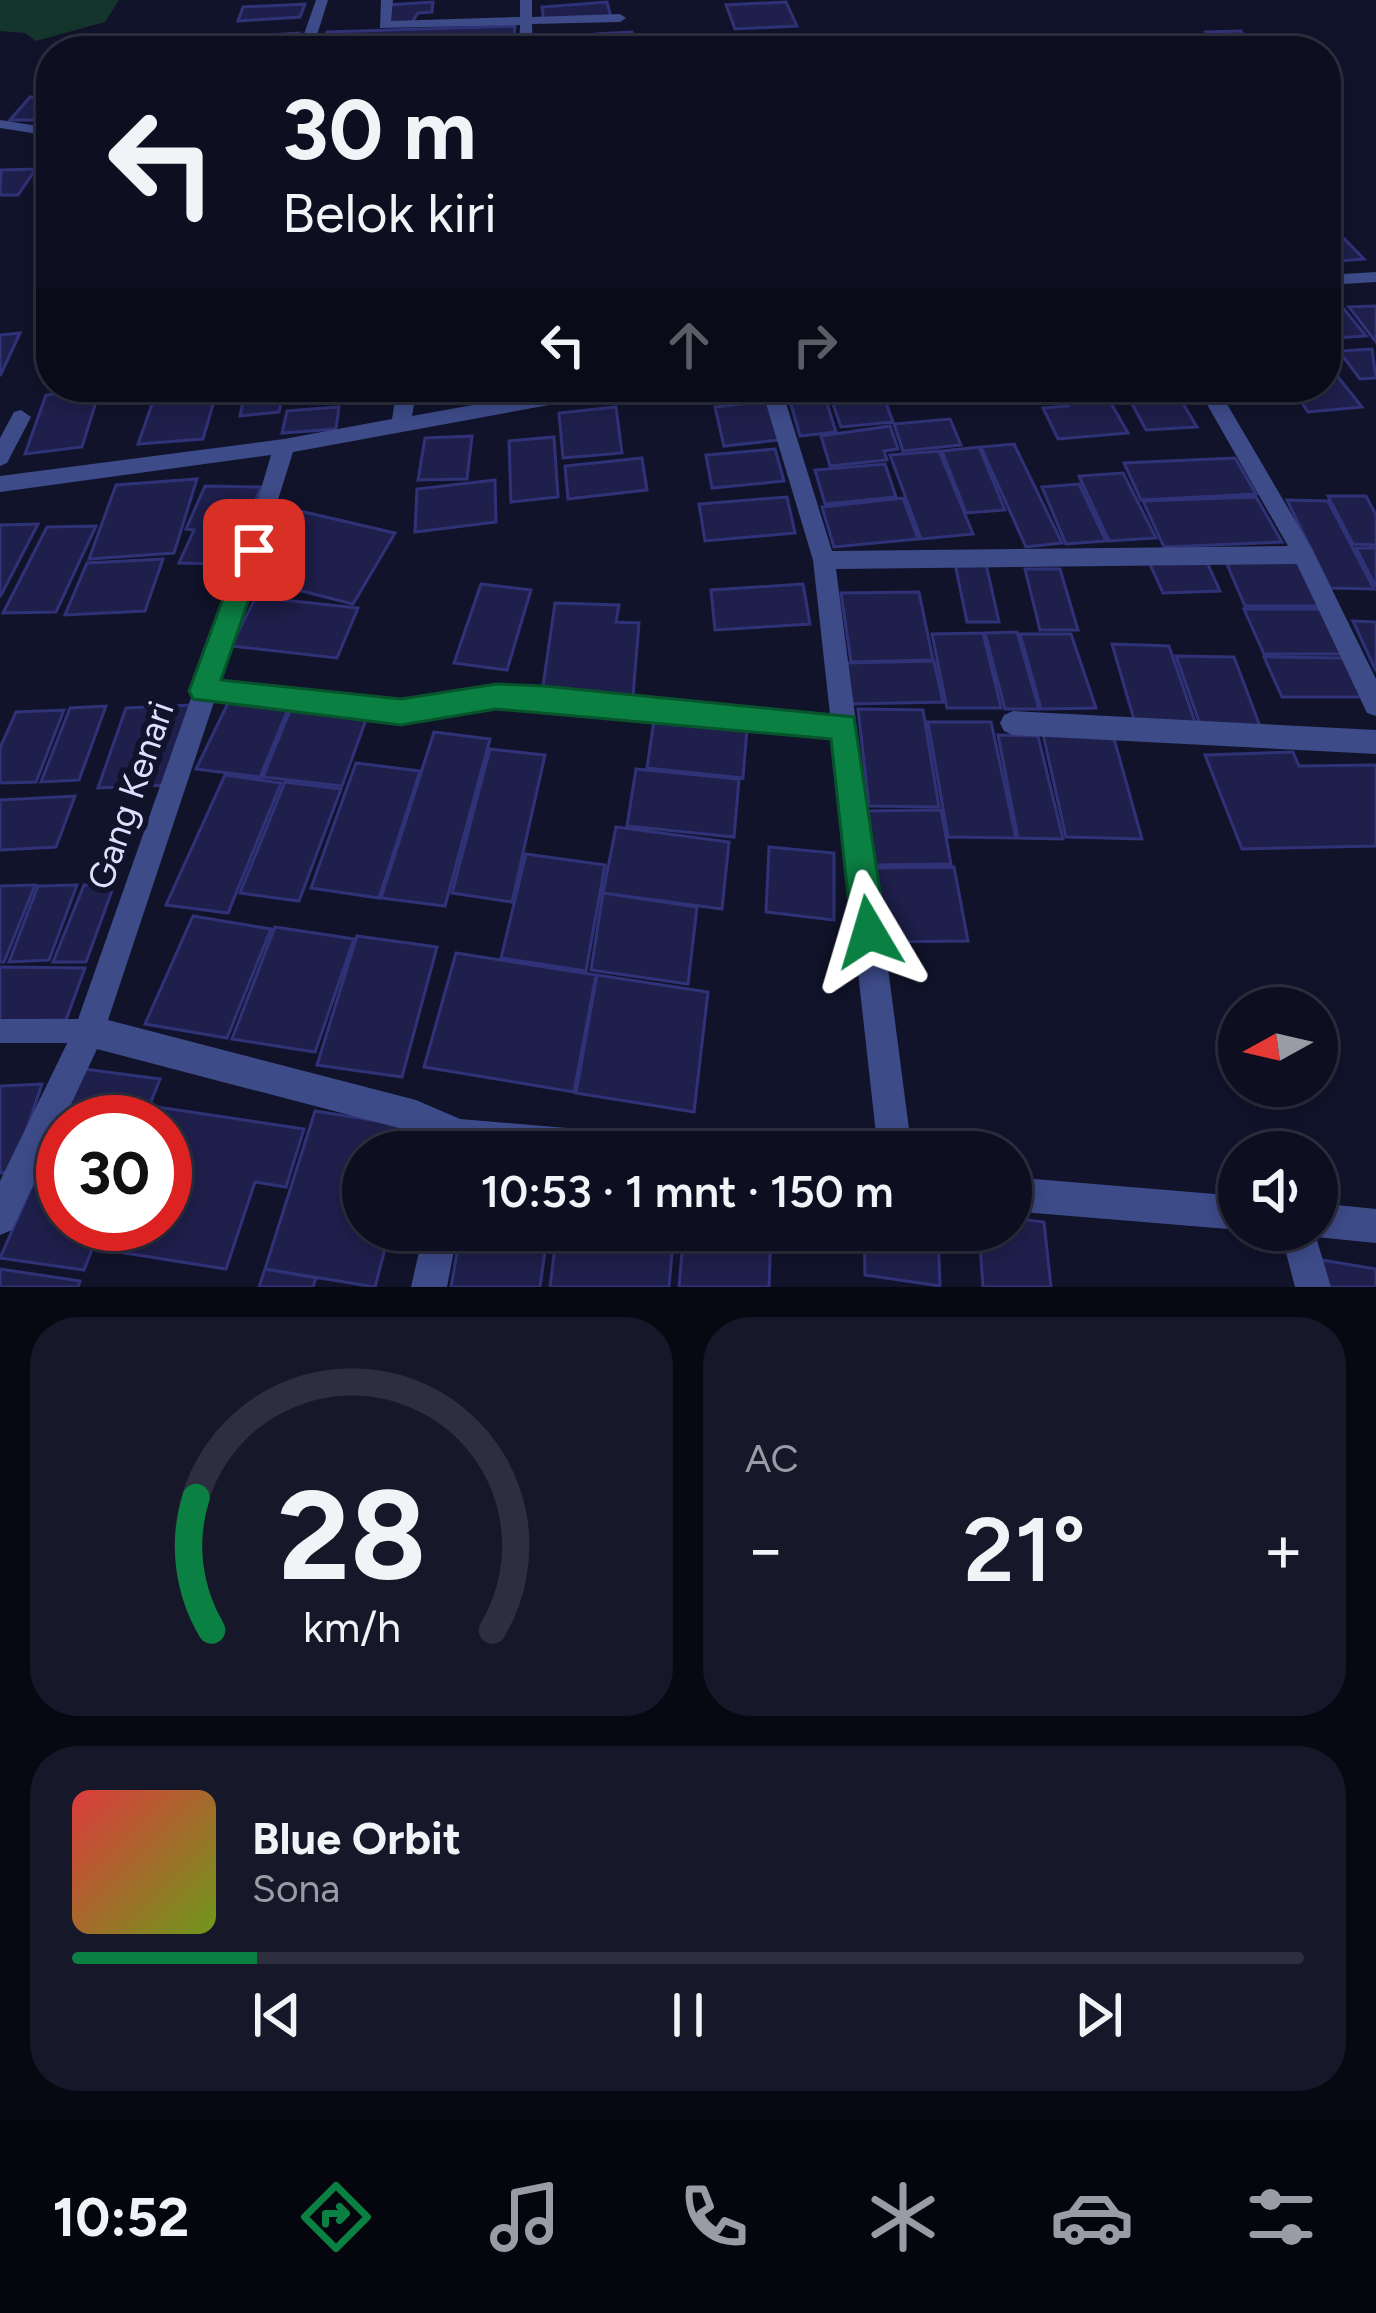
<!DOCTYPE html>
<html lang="id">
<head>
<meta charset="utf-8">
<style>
	:root { --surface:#0d0e20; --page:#161729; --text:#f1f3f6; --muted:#9a9ca5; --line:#2d2e3e; --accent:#0b8043 }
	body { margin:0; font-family:Figtree,sans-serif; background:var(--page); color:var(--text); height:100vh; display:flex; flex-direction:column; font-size:45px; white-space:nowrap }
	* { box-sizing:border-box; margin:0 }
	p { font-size:39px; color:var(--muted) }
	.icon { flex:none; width:66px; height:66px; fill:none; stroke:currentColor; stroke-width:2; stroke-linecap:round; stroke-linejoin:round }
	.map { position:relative; height:1287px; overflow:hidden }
	.details { display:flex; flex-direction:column; gap:30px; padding:30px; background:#070812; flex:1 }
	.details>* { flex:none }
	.hud { position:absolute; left:36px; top:36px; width:1305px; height:366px; border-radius:48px; box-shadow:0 6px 18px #0003,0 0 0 3px var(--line); background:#0d0e20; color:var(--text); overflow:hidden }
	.needle { width:78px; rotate:262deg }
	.controls { position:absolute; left:1218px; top:987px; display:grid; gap:24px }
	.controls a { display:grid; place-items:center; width:120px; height:120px; border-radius:50%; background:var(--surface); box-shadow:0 6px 18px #0003,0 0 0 3px var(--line); font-size:60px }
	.speed { position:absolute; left:36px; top:1095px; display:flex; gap:24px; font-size:60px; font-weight:700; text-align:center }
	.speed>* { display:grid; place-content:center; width:156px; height:156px; border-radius:50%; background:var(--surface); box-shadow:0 6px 18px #0003,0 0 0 3px var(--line); line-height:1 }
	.speed .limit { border:18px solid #d22; background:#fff; color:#111 }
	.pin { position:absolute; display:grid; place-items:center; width:102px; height:102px; color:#fff; margin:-51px; border-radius:24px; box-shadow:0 6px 18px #0006 }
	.me { position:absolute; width:132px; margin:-66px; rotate:353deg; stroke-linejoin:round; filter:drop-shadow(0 0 9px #0008) }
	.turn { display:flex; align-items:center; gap:42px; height:252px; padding:0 48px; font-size:54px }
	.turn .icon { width:156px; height:156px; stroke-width:2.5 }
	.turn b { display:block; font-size:84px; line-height:102px }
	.lanes { display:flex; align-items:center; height:114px; padding:0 48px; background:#0003; justify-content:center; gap:60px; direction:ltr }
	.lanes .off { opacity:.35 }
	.big { font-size:90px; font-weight:600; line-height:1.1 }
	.details .card { flex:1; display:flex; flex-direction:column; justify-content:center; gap:18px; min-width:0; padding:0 42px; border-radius:48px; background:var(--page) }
	.details .dial { align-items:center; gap:0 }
	.dial svg { height:312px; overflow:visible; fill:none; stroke:var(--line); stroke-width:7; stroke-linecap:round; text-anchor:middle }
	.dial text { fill:var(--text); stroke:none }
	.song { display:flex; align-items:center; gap:36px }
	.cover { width:144px; height:144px; border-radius:18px; background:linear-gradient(135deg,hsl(0 70% 55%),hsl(80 70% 35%)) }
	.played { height:12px; border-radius:6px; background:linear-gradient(90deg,var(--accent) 15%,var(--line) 15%) }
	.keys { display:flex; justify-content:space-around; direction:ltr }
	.heat { display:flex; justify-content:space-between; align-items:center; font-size:66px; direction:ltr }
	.details .tiles { flex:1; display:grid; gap:30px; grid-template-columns:1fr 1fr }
	.card:last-child { grid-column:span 2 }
	.trip { position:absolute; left:342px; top:1131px; width:690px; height:120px; border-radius:60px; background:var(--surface); box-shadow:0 6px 18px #0003,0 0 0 3px var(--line); font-weight:600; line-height:120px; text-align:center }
	.menu { display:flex; height:192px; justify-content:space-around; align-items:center; background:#05060d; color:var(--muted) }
	.menu .icon { width:84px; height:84px }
	.menu .on { color:var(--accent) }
	.menu b { font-size:54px; color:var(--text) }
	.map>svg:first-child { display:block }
	.green { fill:#14352c }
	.building { fill:#1e1f4b; stroke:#303277; stroke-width:3 }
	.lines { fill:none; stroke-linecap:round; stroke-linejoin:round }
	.lane { fill:#3d4b89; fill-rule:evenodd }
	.street { fill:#3d4b89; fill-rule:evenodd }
	.route { fill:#0b8043; stroke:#07532c; stroke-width:3 }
	.labels { text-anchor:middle; stroke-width:12; stroke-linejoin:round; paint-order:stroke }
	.street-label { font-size:36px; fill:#dcdffe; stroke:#11132b }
</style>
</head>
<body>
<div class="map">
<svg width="1376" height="1287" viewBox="0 0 1376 1287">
	<rect width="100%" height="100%" fill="#11132b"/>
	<path class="green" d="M0,0H119L105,22L36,41L25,33L0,31Z"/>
	<path class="building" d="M433,2L432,12L418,13L412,22L385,23L388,5Z
		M607,2L611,17L544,22L542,7Z
		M786,2L797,26L735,29L726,5Z
		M305,4L300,17L238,21L243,7Z
		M515,26L512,51H320L327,32Z
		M1241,31L1247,43L1216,44L1206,32Z
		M632,32L636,48L599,51L596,34Z
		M299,33L296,46L244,48L249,36Z
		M242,36L237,51H203L208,38Z
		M592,36L594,51H529L528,40Z
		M30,97H51V106L39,120H10Z
		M36,169L18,195H0L1,170Z
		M1326,220L1364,259L1329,262Z
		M1326,303H1339L1366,336L1335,338L1326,326Z
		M1376,306V342L1349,307Z
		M20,333L0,376V335Z
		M1372,349L1376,378L1360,379L1339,351Z
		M1330,367L1362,407L1308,412L1291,387H1326V368Z
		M158,387H218L203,439L138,444Z
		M246,387H284L279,412L240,416Z
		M880,387L893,422L841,427L828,390Z
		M885,387H954L958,395L890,401Z
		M1043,387H1112L1116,394L1049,400Z
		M1123,387H1173L1197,427L1146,430Z
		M100,389L82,447L25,454L46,395Z
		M824,394L836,432L800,436L789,397Z
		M1108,398L1128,433L1058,439L1043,408L1068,406L1065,401Z
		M768,401L779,440L724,446L715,407Z
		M339,407L336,429L282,433L287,411Z
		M616,407L622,453L563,458L559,413Z
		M950,419L961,445L903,451L894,424Z
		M890,426L898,449L884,451L887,460L830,466L821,436Z
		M472,436L467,479L418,480L425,438Z
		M554,437L558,497L511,502L509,441Z
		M1014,444L1062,543L1026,547L981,447Z
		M979,447L1005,510L966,513L942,451Z
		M775,449L784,481L712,488L706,455Z
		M939,451L973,534L921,539L890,455Z
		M642,458L647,490L568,499L565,466Z
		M1235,458L1256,494L1141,500L1124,463Z
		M885,464L896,497L825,504L815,470Z
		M1123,473L1156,538L1109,541L1079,476Z
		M197,479L174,553L89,559L116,485Z
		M495,480L496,522L415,532L417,489Z
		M1079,484L1106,541L1066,544L1042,487Z
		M205,486L261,487L230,564L179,563L194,530L186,529Z
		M1328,496H1366L1376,515V545L1353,544Z
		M787,497L795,533L705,541L699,504Z
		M1256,497L1282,542L1164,547L1143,501Z
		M903,498L918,539L834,547L822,507Z
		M1287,500L1328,501L1374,589L1330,588Z
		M300,511L395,533L353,604L254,579Z
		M38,524L0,597V525Z
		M96,526L56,612L3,613L47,527Z
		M1356,548H1376V587Z
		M163,559L145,611L65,615L87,563Z
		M1206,560L1220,591L1163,593L1149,562Z
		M1226,562H1297L1319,606H1245Z
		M955,564H986L999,622H967Z
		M1025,569H1060L1078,630H1040Z
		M481,584L531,590L507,670L454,663Z
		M803,584L810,624L715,630L711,590Z
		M919,592L933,660L851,662L841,593Z
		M256,597L358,608L337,658L231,646Z
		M555,603L619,605L616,622L639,623L633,696L542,693Z
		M1244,609H1320L1343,654H1264Z
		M1353,621L1376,622V671Z
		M1017,632L1039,709H1005L985,633Z
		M983,633L1001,708H947L932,634Z
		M1020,634H1071L1096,708L1041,709Z
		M1112,644L1169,646L1196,725L1135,723Z
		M1176,656L1234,657L1261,729L1201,727Z
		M1264,657L1344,658L1364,697H1282Z
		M934,661L943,702L850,704L844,663Z
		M228,703L288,709L260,777L196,769Z
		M192,705L168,785L98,788L126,708Z
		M106,706L79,780L41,782L70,708Z
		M291,708L367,717L342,786L263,777Z
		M858,709L923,710L939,807L869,806Z
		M64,710L36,782L0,783V748L16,712Z
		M654,720L747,728L743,778L647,768Z
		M928,722H991L1016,838L948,837Z
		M434,732L490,739L445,906L381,898Z
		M1043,734L1113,735L1142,839L1066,837Z
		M998,735L1038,736L1063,839L1018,838Z
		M490,749L545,755L512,902L452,893Z
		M1293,752L1299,766L1376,765V846L1242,849L1205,755Z
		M356,763L420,771L379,898L311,888Z
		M636,769L739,779L734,837L627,826Z
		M225,775L281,783L228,913L166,905Z
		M285,782L341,789L299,901L240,893Z
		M75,796L56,847L0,850V800Z
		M941,810L951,864L870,865L862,811Z
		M616,827L729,842L722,909L603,893Z
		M769,847L834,853V920L766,912Z
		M526,854L605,865L586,971L501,958Z
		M954,867L968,941L879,942L869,868Z
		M35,885L4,962H0V886Z
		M77,885L49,960L9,962L38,886Z
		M84,885H114L86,962H53Z
		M603,893L697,907L688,984L591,970Z
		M193,916L271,929L227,1038L145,1024Z
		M275,927L354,939L315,1052L232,1039Z
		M357,936L437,947L402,1077L317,1065Z
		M456,953L596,975L574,1092L424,1067Z
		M0,967L85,968L66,1020L0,1021Z
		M597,975L708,992L694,1112L576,1093Z
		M84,1069L160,1079L143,1122H63V1224H102L84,1270L0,1258Z
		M42,1084L12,1173H0V1086Z
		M157,1107L304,1129L286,1187L255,1182L226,1269L100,1249L110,1224H165V1122H151Z
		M315,1111L416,1127L410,1152H363V1230H390L375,1287L265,1269Z
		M1011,1218L1044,1222L1051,1287H983L979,1230H1011Z
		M461,1230H548L540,1287H451Z
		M557,1230H674L669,1287H550Z
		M684,1230H771L769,1287H679Z
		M864,1230H938L940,1286L865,1275Z
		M1316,1259L1376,1269V1287H1322Z
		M0,1269L80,1281L78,1287H0Z
		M265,1269L316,1278L313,1287H259Z"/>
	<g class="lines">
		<path class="lane" d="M0,1019H89L97,1023L101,1031L97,1039L89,1043H0Z"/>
		<path class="street" d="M316,0H328L312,51H298Z
			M381,0H393L391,21L520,17V0H532V17L620,14L626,18L620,22L532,24L533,51H519L520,25L380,28Z
			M0,120L51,128V136L0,128Z
			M1376,272V282L1326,285V275Z
			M397,387H417L412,416L572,387H619L609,394L293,452L221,681L401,701L496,685L830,714L813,560L761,387H781L832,551L1288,546L1197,387H1217L1312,549L1376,679V716L1367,713L1297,564L836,569L912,1152H878L832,738L496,707L401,723L214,702L108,1020L416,1100L460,1119L650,1135L662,1140L667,1152H464L414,1132L97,1049L12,1230L0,1235V1181L76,1025L243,550L271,455L0,492V476L284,439L392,419Z
			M21,410L31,417L7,463L0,466V438L14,412Z
			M1013,711L1376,730V754L1013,735L1004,731L1000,723L1004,715Z
			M1011,1177L1239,1196L1240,1230L1011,1211Z
			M1317,1203L1376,1209V1243L1316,1237L1331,1287H1295L1280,1230H1317Z
			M424,1230H458L447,1287H411Z"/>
	</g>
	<path class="route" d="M254,540L266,550L221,680L401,699L496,684L544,686L854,717L886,932L881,944L869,949L857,944L852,932L831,739L496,709L401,725L193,699L189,691L241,550Z"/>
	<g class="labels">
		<g class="street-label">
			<text transform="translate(130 795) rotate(-71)" y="13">Gang Kenari</text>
		</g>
	</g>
</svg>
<div class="controls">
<a><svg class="needle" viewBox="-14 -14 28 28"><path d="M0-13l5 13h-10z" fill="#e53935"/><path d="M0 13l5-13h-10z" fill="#9a9ca5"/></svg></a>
<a><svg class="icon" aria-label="sound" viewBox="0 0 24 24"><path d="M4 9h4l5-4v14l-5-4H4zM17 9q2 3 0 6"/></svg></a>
</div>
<div class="speed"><div class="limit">30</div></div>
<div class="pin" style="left:254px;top:550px;background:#d93025"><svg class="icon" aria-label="arrive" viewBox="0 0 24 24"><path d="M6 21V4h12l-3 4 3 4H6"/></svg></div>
<svg class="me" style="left:869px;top:932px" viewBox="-20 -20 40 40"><path d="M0-17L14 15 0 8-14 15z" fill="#0b8043" stroke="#fff" stroke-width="4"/></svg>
<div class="trip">10:53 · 1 mnt · 150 m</div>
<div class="hud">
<div class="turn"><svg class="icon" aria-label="left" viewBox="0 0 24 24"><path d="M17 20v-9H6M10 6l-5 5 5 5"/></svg><div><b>30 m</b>Belok kiri</div></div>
<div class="lanes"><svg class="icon" aria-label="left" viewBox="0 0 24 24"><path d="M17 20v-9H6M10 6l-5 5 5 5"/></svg><svg class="icon off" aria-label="ahead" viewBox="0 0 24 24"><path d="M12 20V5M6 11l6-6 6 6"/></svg><svg class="icon off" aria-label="right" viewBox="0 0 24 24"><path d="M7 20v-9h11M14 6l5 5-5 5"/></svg></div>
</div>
</div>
<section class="details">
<div class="tiles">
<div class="card dial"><svg viewBox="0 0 100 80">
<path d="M14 69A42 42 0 1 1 86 69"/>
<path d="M14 69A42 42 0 0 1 10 35" stroke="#0b8043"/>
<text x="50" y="56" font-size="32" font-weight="700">28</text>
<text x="50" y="72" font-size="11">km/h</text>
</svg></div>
<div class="card"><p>AC</p>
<div class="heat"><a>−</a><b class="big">21°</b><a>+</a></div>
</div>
<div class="card">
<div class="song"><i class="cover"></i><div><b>Blue Orbit</b><p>Sona</p></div></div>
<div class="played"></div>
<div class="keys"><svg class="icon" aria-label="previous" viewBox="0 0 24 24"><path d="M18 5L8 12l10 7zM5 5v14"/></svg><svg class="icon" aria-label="pause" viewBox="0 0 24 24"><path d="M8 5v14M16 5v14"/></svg><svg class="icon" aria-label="next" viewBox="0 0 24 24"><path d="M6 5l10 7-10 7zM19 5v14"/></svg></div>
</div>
</div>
</section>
<nav class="menu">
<b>10:52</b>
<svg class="icon on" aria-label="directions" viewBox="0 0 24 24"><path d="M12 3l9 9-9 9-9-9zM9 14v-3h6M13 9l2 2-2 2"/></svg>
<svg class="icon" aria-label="music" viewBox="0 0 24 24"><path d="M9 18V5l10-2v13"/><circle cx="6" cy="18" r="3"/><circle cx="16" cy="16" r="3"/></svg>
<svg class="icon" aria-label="phone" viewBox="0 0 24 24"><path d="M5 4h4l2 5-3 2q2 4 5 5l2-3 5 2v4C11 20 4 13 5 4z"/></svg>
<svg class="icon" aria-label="climate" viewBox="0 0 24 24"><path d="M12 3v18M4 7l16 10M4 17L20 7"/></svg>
<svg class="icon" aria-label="car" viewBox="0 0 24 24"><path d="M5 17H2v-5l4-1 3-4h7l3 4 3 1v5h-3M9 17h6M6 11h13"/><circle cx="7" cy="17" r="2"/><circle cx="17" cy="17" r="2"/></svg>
<svg class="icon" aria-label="filters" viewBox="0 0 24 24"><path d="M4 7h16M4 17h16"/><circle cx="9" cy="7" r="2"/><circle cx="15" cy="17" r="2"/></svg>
</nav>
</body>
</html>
